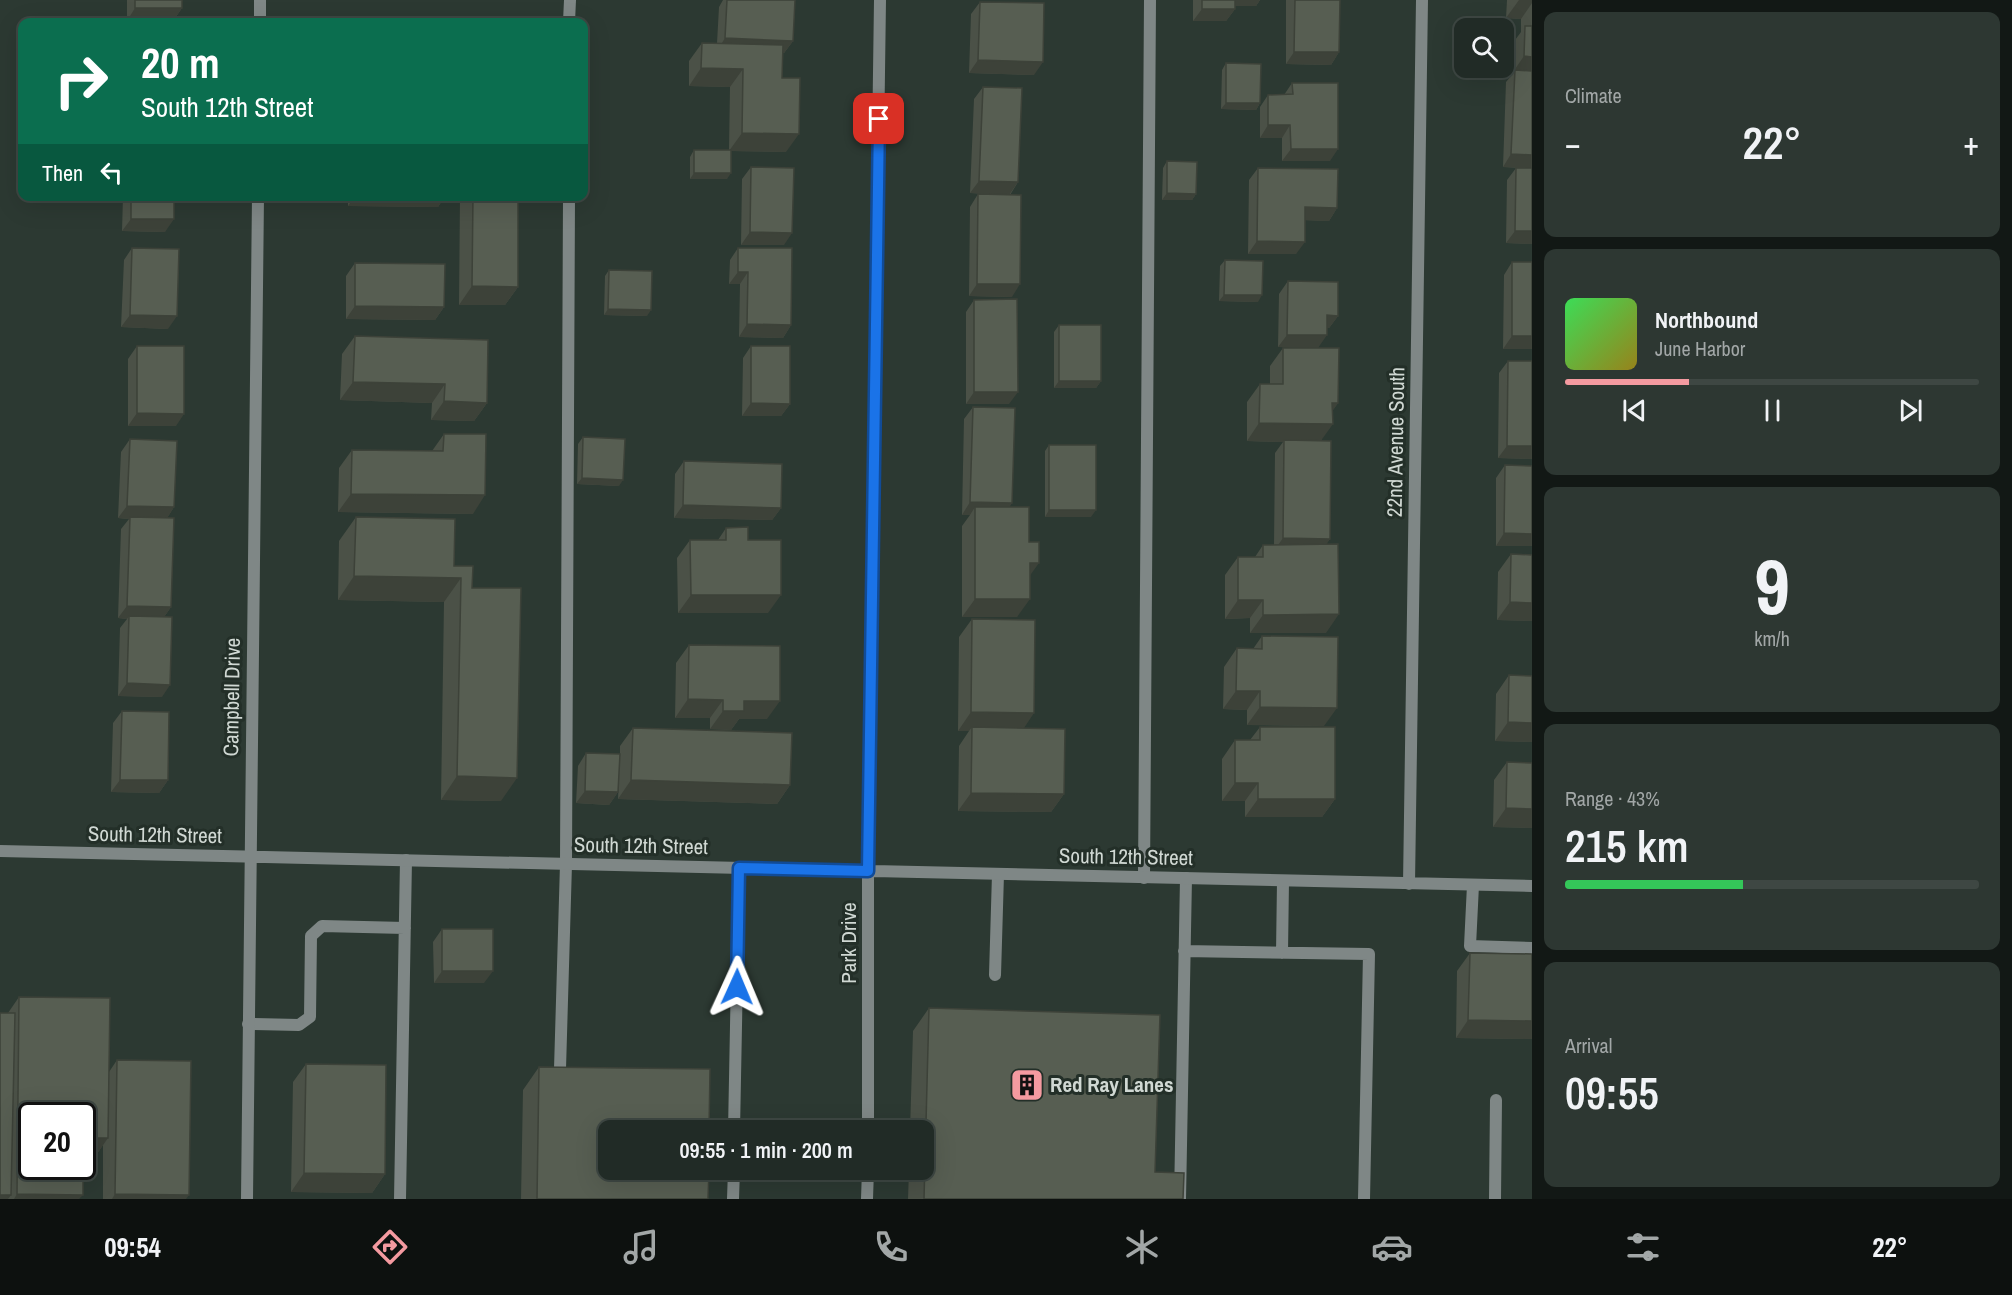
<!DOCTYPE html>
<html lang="en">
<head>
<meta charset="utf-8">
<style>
	:root { --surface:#212b26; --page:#2d3732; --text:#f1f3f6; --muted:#a2a7a7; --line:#3e4743; --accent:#f49aa0 }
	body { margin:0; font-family:"Archivo Narrow",sans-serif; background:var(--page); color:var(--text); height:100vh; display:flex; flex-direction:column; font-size:22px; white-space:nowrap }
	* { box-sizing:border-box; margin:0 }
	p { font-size:20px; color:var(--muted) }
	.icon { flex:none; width:33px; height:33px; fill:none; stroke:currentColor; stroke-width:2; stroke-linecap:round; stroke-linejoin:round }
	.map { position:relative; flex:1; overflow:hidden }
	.details { display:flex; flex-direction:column; gap:12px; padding:12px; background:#121815; width:480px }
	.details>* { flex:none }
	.top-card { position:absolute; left:18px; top:18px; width:570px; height:183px; border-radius:12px; box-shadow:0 6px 24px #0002,0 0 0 2px var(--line); background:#0b6e4f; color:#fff; overflow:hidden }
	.fabs { position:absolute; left:1454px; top:18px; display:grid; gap:12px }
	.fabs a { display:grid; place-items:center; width:60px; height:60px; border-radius:12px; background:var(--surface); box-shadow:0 6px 24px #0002,0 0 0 2px var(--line); font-size:30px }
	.speed { position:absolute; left:18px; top:1102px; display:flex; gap:12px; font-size:30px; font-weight:700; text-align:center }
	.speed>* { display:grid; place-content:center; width:78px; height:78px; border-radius:50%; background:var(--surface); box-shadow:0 6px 24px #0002,0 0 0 2px var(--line); line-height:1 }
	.speed .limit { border:3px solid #111; border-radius:9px; background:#fff; color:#111 }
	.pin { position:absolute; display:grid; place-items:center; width:51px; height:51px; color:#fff; margin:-26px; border-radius:12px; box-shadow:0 3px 9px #0006 }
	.me { position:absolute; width:66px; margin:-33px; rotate:1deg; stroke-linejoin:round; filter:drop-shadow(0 0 4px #0008) }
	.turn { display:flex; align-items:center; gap:21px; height:126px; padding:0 24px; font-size:27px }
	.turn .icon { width:78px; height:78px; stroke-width:2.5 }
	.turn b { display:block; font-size:42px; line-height:51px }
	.then { display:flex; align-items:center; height:57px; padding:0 24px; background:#0003; gap:12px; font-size:22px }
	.big { font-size:45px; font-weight:600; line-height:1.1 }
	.details .tile { flex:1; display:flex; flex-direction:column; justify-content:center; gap:9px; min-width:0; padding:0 21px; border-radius:12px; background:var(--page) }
	.details .dial { align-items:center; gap:0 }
	.dial b { font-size:78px; line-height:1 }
	.song { display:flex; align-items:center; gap:18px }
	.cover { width:72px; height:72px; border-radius:9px; background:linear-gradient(135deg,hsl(130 70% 55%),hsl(50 70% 35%)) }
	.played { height:6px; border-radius:3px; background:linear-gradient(90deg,var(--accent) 30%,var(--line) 30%) }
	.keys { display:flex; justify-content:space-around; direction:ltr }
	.heat { display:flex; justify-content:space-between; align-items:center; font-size:33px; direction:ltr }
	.charge { height:9px; border-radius:4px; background:linear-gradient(90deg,#34c759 43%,var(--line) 0) }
	.trip { position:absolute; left:598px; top:1120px; width:336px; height:60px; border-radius:12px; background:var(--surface); box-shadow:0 6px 24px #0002,0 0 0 2px var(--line); font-weight:600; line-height:60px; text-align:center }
	.dock { display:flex; height:96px; justify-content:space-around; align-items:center; background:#0d110f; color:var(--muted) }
	.dock .icon { width:42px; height:42px }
	.dock .current { color:var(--accent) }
	.dock b { font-size:27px; color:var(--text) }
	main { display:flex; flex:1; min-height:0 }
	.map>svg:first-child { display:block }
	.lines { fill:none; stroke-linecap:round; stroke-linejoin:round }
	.lane { stroke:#7f8786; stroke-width:12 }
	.street { stroke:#7f8786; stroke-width:12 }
	.wall { fill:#4b5147 }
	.shaded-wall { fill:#3d4239 }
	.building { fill:#575e52; stroke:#3d4239; stroke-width:1.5; fill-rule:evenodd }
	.route-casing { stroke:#114b97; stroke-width:15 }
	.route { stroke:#1a73e8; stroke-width:10 }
	.labels { text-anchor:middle; stroke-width:6; stroke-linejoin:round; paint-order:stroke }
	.street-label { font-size:21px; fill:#d0d8d3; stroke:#232f28 }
	.poi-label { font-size:21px; font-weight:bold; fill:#d0d8d3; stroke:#232f28; text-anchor:start }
</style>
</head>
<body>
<main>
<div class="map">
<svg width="1532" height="1199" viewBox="0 0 1532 1199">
	<rect width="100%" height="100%" fill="#2c3932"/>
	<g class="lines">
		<path class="lane" d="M569,22L570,0
			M1144,878L1150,0
			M1473,885L1470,946L1532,948
			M1184,951L1369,954L1364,1199
			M1282,953L1283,881
			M995,975L998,874
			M248,1024L299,1025L310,1017L311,936L322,926L405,928
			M560,1069L566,864L569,196
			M734,1131L739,868
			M400,1199L406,860
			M733,1199L734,1170
			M1180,1199L1186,878
			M1495,1199L1496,1100"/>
		<path class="street" d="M260,22V0
			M0,851L1532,886
			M1409,884L1422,0
			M868,1131V871L880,0
			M247,1199L258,196
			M867,1199L868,1170"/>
	</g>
	<path class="wall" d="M127,0H182V8L173,21H127Z
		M723,0H795L793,41L784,53H782V78L786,152L731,151L727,179H690V157L694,150H729L730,87L689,86V61L702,43H717L719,7Z
		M1193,0H1260L1256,6H1235V9L1226,21H1193Z
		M1286,0H1340L1339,52L1331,65L1286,64Z
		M1507,0H1532V244L1506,243L1507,180L1516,168H1522L1503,167L1506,82L1512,75V44L1521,32V19L1506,18Z
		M980,2L1034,75L969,73L971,14Z
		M1226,63L1260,103L1256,110L1221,109L1222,70Z
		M1292,83L1330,161H1282V138H1260V107L1268,95H1284Z
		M983,87L1018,182L1010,195L1012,297L969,296L970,207L978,194L1008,195L970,193L974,99Z
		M1167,161L1196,194L1192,200H1162L1163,168Z
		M751,167L784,245H741L742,179Z
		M1258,168L1337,208L1329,221L1305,220L1296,254H1248L1249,180Z
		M123,196H174L165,232L122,231Z
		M348,196H445L438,207L348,206Z
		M460,196H518V287L505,305H459Z
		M132,248L168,329L121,327L124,260Z
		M738,248L791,325L783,338L739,337L740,284H729L730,260Z
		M1225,260L1258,302L1219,301L1220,266Z
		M1512,262H1532V349H1503L1504,275Z
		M355,263L444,307L435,320L346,319V276Z
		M609,270L647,316L604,315L605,276Z
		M1288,281L1338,316L1329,328H1327L1318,348L1278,347L1279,294Z
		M974,300L1009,404H966V312Z
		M1059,325L1101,381L1096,388H1054V332Z
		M355,336L487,403L474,421L431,420L432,403L340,400L342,354Z
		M137,346L176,426H128V359Z
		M751,346L790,404L781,416H742L743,358Z
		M1283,348L1338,403L1332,411L1321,441L1330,539L1326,544V633H1250V618L1225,619V575L1238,557H1255L1263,545H1274L1275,453L1283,442L1247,441V402L1260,384H1270V366Z
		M1508,361L1532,459L1498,458L1499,373Z
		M973,407L1012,503L1009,507L1029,542L1030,576L1017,617H962V526L970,515H962L964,419Z
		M444,434L473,514L338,512L339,468L352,450L432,451Z
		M583,437L619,486L577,484L578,444Z
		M130,439L174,507L167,518L171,607L164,617L162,697L118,696L120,628L127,619L118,618L121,529L129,519L118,518L121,452Z
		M1049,445L1091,517H1045V451Z
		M684,461L781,508L772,520L674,518L675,474Z
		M1505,465L1532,546H1496V478Z
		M356,517L454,566L472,588L501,801L441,800L444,602L338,600L339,541Z
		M726,528L748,540L768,613H678L677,558L690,540H718Z
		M1511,554L1532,555V621L1497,620L1498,572Z
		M972,619L1024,728L1064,794L1051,812L958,811L959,746L969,731H958L959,637Z
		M1262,636L1324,726L1247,725V710L1223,709L1224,667L1237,648L1253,649Z
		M689,645L767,719H739L731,730L710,729V718H675L676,663Z
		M1509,675L1532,676V742L1495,741L1496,694Z
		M122,711L168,780L159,793L111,792L113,723Z
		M1260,727L1335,799L1322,817H1245V801H1222V759L1235,740H1250Z
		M633,728L790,785L777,804L618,799L619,776L618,792L609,805L576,803L578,766L586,753L620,754V746Z
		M1507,762L1532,763V828L1493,827L1494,780Z
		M442,929L484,983H434L433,942Z
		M1470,953L1532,954V1039L1456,1038L1457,971Z
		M19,997L109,1072L117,1060L186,1199H103V1145L92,1161H83L79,1199H0L8,1013Z
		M929,1008L1155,1172L1183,1199H908L909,1170H924V1131H910L913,1031Z
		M306,1064L385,1174L372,1193L291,1192L293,1082Z
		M539,1067L708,1199H521L523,1090Z"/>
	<path class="shaded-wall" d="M1231,0H1260L1256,6H1227Z
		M1519,0H1532V3L1521,19L1506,18Z
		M135,8H182L173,21H127Z
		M1202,9H1235L1226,21H1193Z
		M725,38L793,41L784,53L717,51Z
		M1294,52H1339L1331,65L1286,64Z
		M1524,56L1532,57V75L1515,70L1511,75Z
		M978,60L1043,62L1034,75L969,73Z
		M701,68L743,69L730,87L689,86Z
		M1226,103H1260L1256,110L1221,109Z
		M1268,125H1290L1282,138H1260Z
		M742,133L799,134L786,152L729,151Z
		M1291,149H1338L1330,161H1282Z
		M1511,154L1532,155V168L1503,167Z
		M694,173H731L727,179H690Z
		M979,181L1018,182L1009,195L970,193Z
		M1167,193L1196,194L1192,200H1162Z
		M355,196H445L438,207L348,206Z
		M1305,207L1337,208L1329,221L1296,220Z
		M131,219H174L165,232L122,231Z
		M1515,231H1532V244L1506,243Z
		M750,232L792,233L784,245H741Z
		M1257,241L1305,242L1296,254H1248Z
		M738,272H748L740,284H729Z
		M977,284H1020L1012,297L969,296Z
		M472,286L518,287L505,305H459Z
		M1224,295H1262L1258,302L1219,301Z
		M355,306L444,307L435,320L346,319Z
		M608,309L651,310L647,316L604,315Z
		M130,315L177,316L168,329L121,327Z
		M1327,315L1338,316L1329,328H1318Z
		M747,324L791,325L783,338L739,337Z
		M1287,335H1327L1318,348L1278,347Z
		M1512,336H1532V349H1503Z
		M1059,381H1101L1096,388H1054Z
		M353,382L445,384L432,403L340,400Z
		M974,392H1018L1009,404H966Z
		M444,401L487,403L474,421L431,420Z
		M751,403L790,404L781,416H742Z
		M1332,403H1338L1325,422Z
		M137,413L184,414L176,426H128Z
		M1259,423L1333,424L1320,442L1284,440L1283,442L1247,441Z
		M1507,446H1532V459L1498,458Z
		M582,478L623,480L619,486L577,484Z
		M351,494L485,495L473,514L338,512Z
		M970,502L1012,503L1003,516L975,507L970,515H962Z
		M683,505L781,508L772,520L674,518Z
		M127,506L174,507L166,520L130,517L129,519L118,518Z
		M1049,510H1096L1091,517H1045Z
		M1504,533L1532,534V546H1496Z
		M1283,538L1330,539L1321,551H1274Z
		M1030,563H1039L1026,581Z
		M354,576L461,578L444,602L338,600Z
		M691,595H781L768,613H678Z
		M975,599H1030L1017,617H962Z
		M1238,600H1263L1250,618L1225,619Z
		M1510,602L1532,603V621L1497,620Z
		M127,606L171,607L162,620L129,616L127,619L118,618Z
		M1339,614L1326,633H1250L1263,615Z
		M127,683L170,685L162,697L118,696Z
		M1236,691H1260L1247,710L1223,709Z
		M688,699L723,700L710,718H675Z
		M744,701H780L767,719H739L731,730L710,729L723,711Z
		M1260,707L1337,708L1324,726L1247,725Z
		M971,712L1034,713L1022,731L972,727L969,731H958Z
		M1508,722L1532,723V742L1495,741Z
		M457,776L517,778L501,801L441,800Z
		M120,780H168L159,793L111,792Z
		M631,780L790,785L777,804L618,799Z
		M1235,783H1258L1245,801H1222Z
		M585,791L618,792L609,805L576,803Z
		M971,793L1064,794L1051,812L958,811Z
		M1258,799H1335L1322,817H1245Z
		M1506,808L1532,809V828L1493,827Z
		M442,971H493L484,983H434Z
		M1468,1020L1532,1021V1039L1456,1038Z
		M83,1138H108L92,1161H82Z
		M304,1173L385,1174L372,1193L291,1192Z
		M17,1194L83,1195L79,1199H14Z
		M115,1194L189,1195L186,1199H112Z
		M0,1195H11L8,1199H0Z"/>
	<path class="building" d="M135,0H182V8H135Z
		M727,0H795L793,41L725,38Z
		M1202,0H1235V9H1202Z
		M1295,0H1340L1339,52H1294Z
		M980,2L1044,3L1043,62L978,60Z
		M1525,26H1532V57L1524,56Z
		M702,43L783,45L782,78H800L799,134L742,133L743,69L701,68Z
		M1226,63L1261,64L1260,103H1226Z
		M1515,70L1532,71V155L1511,154Z
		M1292,83H1338V149H1291L1290,125H1268V95L1293,94Z
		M983,87L1022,88L1018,182L979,181Z
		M694,150H731V173H694Z
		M1167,161L1197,162L1196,194L1167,193Z
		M751,167L794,168L792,233L750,232Z
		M1258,168L1338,169L1337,208L1305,207V242L1257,241Z
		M1516,168H1532V231H1515Z
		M978,194L1021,195L1020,284H977Z
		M131,196H174V219H131Z
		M473,196H518V287L472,286Z
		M132,248L179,249L177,316L130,315Z
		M738,248H792L791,325L747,324L748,272H738Z
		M1225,260L1263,261L1262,295H1224Z
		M1512,262H1532V336H1512Z
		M355,263L445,264L444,307L355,306Z
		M609,270L652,271L651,310L608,309Z
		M1288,281L1338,282V316L1327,315V335H1287Z
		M1017,299L1018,392H974V300Z
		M1059,325H1101V381H1059Z
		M355,336L488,340L487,403L444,401L445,384L353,382Z
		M137,346H184V414L137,413Z
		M751,346H790V404L751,403Z
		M1283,348H1339L1338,403H1332L1333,424L1259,423L1260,384H1283Z
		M1508,361H1532V446H1507Z
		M973,407L1015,408L1012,503L970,502Z
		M444,434H486L485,495L351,494L352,450L443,451Z
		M583,437L625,439L623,480L582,478Z
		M130,439L177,441L174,507L127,506Z
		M1284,440L1331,441L1330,539L1283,538Z
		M1049,445H1096V510H1049Z
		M684,461L782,464L781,508L683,505Z
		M1505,465L1532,466V534L1504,533Z
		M975,507H1029V542H1039V563H1030V599H975Z
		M130,517L174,518L171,607L127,606Z
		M356,517L455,519L454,566H473L472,588H521L517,778L457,776L461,578L354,576Z
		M748,527V540H781V595H691L690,540H726V528Z
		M1338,544L1339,614L1263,615V600H1238V557H1263V545Z
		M1511,554L1532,555V603L1510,602Z
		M129,616L172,617L170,685L127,683Z
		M972,619L1035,620L1034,713L971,712Z
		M1262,636L1338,637L1337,708L1260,707V691H1236L1237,648L1262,649Z
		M689,645L780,646V701H744V711H723V700L688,699Z
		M1509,675L1532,676V723L1508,722Z
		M122,711L169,712L168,780H120Z
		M972,727L1065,729L1064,794L971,793Z
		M1260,727H1335V799H1258V783H1235V740H1260Z
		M633,728L792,733L790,785L631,780Z
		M586,753L620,754L618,792L585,791Z
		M1507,762L1532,763V809L1506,808Z
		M442,929H493V971H442Z
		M1470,953L1532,954V1021L1468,1020Z
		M19,997L110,998L108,1138H83V1195L17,1194ZM32,1116H82V1167H32Z
		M929,1008L1160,1015L1155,1172L1184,1173L1183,1199H924Z
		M0,1013H15L11,1195H0Z
		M117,1060L191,1061L189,1195L115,1194Z
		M306,1064L386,1065L385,1174L304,1173Z
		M539,1067L710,1069L709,1131H609V1170H709L708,1199H537Z"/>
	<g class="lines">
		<g class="route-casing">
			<path id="route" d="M737,987L739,868L868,871L879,119"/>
		</g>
		<use href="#route" class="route"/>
	</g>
	<defs>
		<g id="building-square" transform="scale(1.725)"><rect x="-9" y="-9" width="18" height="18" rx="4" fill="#f49aa0" stroke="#232f28"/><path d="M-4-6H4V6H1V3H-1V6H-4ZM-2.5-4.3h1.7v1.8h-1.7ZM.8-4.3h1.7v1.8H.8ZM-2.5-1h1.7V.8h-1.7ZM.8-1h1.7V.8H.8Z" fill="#111"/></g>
	</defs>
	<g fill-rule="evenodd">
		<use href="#building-square" x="1027" y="1085"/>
	</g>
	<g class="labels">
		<g class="street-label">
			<text transform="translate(1396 442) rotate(-89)" y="7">22nd Avenue South</text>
			<text transform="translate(232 697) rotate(-89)" y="7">Campbell Drive</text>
			<text transform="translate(155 835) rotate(1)" y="7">South 12th Street</text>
			<text transform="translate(641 846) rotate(1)" y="7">South 12th Street</text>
			<text transform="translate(1126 857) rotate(1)" y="7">South 12th Street</text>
			<text transform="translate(849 943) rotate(-90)" y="7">Park Drive</text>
		</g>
		<g class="poi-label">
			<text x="1050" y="1092">Red Ray Lanes</text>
		</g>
	</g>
</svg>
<div class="fabs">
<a><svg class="icon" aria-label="search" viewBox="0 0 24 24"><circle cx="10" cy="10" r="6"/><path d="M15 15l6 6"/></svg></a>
</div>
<div class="speed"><div class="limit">20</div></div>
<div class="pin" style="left:879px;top:119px;background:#d93025"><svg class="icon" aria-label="arrive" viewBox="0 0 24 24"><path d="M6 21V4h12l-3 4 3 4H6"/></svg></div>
<svg class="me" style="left:737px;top:987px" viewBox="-20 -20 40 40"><path d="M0-17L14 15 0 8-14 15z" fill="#1a73e8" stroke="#fff" stroke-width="4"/></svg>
<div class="trip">09:55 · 1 min · 200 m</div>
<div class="top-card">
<div class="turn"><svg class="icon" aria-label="right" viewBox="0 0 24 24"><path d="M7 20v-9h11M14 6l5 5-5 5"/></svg><div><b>20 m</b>South 12th Street</div></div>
<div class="then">Then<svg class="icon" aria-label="left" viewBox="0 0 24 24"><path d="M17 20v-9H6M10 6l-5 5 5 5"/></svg></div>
</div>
</div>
<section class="details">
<div class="tile"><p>Climate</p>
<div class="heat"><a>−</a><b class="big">22°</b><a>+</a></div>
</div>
<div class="tile">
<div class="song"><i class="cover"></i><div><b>Northbound</b><p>June Harbor</p></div></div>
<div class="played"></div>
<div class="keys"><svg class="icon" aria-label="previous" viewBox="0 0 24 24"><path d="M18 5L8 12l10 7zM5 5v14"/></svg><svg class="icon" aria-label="pause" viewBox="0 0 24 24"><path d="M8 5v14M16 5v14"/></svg><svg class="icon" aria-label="next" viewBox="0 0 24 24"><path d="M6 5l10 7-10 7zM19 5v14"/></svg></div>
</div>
<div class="tile dial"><b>9</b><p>km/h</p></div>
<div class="tile"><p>Range · 43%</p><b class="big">215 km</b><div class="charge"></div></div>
<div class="tile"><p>Arrival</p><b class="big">09:55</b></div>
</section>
</main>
<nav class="dock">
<b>09:54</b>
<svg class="icon current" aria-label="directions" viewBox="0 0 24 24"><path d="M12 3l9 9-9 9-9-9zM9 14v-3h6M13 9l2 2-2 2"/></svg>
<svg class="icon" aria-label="music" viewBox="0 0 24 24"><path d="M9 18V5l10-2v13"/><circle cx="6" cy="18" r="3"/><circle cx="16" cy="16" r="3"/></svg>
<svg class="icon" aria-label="phone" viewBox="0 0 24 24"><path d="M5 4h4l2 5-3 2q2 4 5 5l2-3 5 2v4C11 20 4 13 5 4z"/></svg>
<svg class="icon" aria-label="climate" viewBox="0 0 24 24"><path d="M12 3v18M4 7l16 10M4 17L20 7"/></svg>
<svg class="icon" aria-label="car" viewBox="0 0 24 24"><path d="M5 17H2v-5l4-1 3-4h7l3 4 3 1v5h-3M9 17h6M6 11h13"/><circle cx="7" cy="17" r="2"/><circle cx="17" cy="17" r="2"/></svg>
<svg class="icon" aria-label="filters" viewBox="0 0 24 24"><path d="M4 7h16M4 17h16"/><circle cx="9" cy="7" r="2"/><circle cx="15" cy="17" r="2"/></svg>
<b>22°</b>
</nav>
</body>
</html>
